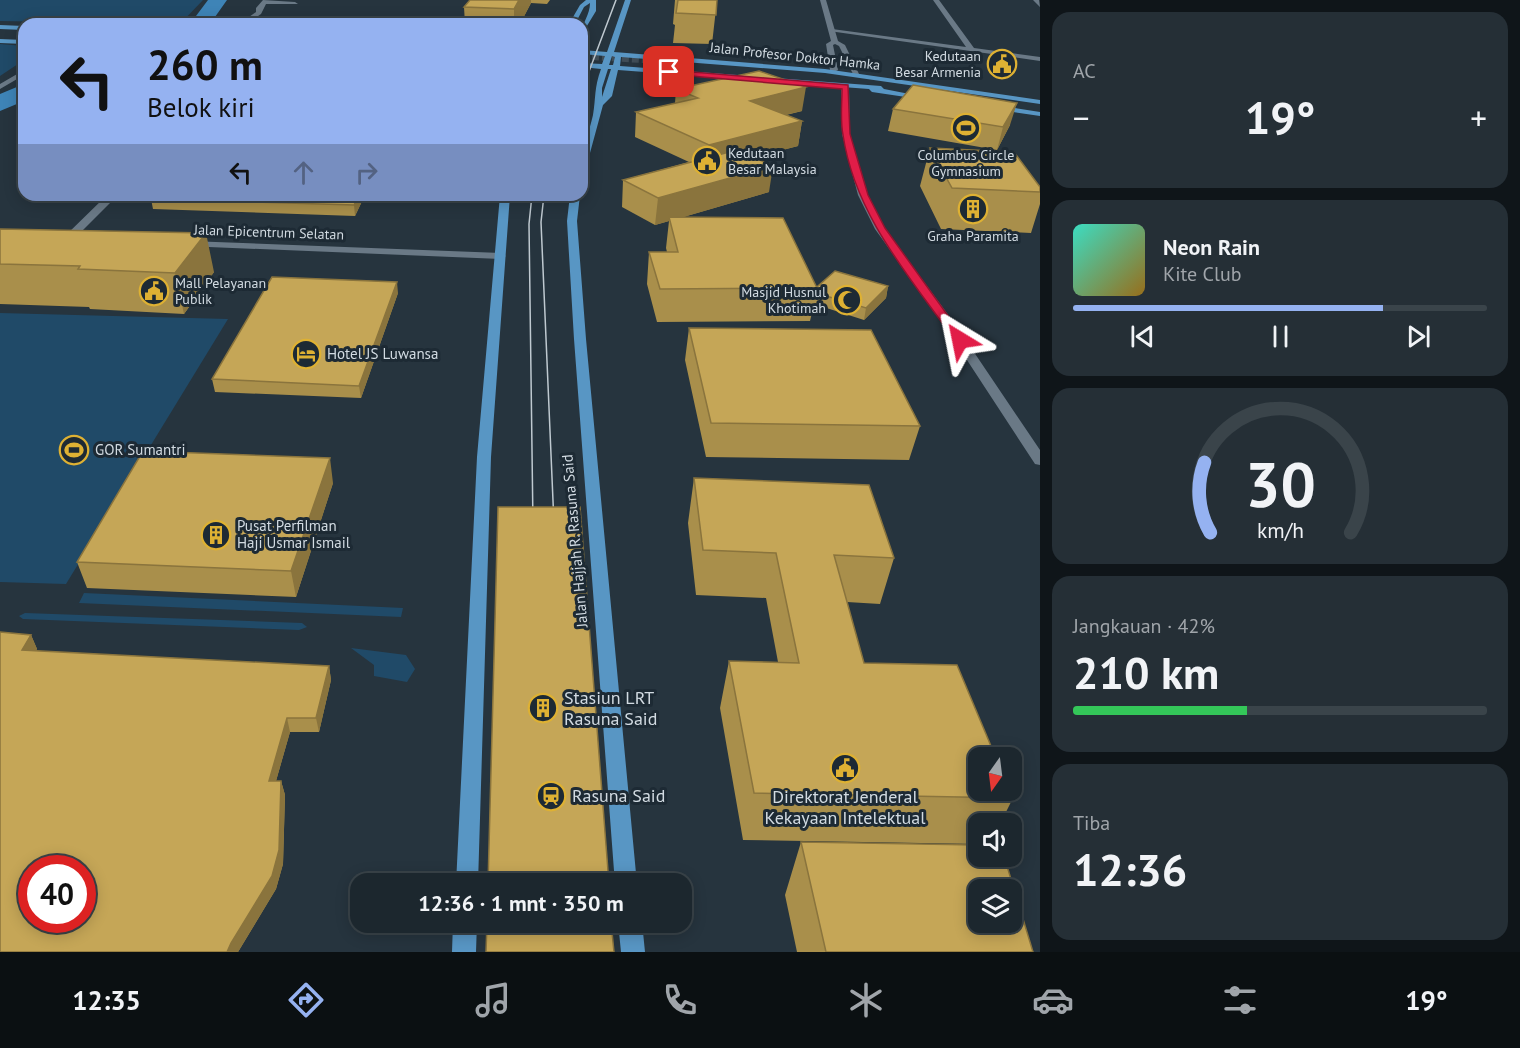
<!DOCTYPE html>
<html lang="id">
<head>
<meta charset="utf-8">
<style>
	:root { --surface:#1c272e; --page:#252f36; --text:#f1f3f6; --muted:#a0a5aa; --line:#3a444a; --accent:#95b2f1 }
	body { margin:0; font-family:"PT Sans",sans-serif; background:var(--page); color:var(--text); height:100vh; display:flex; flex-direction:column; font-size:22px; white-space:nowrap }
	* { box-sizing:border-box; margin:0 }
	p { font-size:20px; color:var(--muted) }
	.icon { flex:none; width:33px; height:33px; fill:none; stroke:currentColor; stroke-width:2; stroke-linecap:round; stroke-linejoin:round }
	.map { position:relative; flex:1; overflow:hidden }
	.panel { display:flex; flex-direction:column; gap:12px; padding:12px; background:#0f1519; width:480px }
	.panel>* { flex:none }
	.guide { position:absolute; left:18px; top:18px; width:570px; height:183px; border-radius:18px; box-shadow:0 3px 15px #0003,0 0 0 2px var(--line); background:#95b2f1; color:#111; overflow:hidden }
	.needle { width:39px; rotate:194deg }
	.tools { position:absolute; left:968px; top:747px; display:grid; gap:12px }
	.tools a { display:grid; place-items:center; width:54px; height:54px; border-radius:12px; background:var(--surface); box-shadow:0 3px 15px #0003,0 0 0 2px var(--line); font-size:30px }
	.speed { position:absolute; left:18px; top:855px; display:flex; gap:12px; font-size:30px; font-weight:700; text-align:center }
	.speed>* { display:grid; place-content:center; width:78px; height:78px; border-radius:50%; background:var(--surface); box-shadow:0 3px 15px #0003,0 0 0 2px var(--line); line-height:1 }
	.speed .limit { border:9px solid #d22; background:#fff; color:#111 }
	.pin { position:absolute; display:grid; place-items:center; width:51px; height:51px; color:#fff; margin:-26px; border-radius:12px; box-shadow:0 3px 9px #0006 }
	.me { position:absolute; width:66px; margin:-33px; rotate:325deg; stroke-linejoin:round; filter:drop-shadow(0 0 4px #0008) }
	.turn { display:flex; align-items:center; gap:21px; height:126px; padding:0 30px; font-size:27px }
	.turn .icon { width:78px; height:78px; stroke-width:2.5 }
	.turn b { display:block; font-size:42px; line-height:51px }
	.lanes { display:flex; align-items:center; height:57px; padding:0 30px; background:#0003; justify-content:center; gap:30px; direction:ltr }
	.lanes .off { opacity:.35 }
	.big { font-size:45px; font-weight:700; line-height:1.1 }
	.panel .card { flex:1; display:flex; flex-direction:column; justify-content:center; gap:9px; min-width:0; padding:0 21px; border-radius:18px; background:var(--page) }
	.panel .dial { align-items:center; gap:0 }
	.dial svg { height:156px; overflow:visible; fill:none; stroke:var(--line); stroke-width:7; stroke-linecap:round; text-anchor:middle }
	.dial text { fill:var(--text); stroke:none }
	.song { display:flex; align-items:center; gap:18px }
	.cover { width:72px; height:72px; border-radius:9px; background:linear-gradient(135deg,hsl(170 70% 55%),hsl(40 70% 35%)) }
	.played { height:6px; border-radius:3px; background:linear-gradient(90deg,var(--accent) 75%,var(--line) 75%) }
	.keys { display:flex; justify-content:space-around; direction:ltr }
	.heat { display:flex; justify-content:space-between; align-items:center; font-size:33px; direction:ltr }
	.charge { height:9px; border-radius:4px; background:linear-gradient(90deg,#34c759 42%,var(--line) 0) }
	.trip { position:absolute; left:350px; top:873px; width:342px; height:60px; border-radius:18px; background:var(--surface); box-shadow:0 3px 15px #0003,0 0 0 2px var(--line); font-weight:700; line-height:60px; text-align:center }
	.tab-bar { display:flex; height:96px; justify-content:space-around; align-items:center; background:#0b1012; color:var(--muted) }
	.tab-bar .icon { width:42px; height:42px }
	.tab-bar .current { color:var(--accent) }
	.tab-bar b { font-size:27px; color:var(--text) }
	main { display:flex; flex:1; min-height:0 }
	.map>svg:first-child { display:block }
	.green { fill:#204a68 }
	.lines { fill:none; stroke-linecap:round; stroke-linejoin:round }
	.river { fill:#3e84b7; fill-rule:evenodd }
	.primary-tunnel { stroke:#404d57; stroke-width:7; stroke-dasharray:7 3; stroke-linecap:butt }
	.minor { fill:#6a7986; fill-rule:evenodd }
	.tertiary { fill:#6a7986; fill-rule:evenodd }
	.primary { fill:#5896c4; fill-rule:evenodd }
	.tram { stroke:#bfc9d0; stroke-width:1.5 }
	.wall { fill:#a98f4b }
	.shaded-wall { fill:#8a743d }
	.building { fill:#c5a657; stroke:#8a743d; stroke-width:1.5; fill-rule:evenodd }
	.route { fill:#e11d48; stroke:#92132f; stroke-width:1.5 }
	.labels { text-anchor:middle; stroke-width:6; stroke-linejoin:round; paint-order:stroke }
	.far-street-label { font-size:14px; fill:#d2dbe2; stroke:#1d2a34 }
	.far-poi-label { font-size:14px; fill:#d2dbe2; stroke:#1d2a34; text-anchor:end }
	.poi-label { font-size:15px; fill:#d2dbe2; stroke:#1d2a34; text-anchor:start }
	.street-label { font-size:15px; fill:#d2dbe2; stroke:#1d2a34 }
	.near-poi-label { font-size:18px; fill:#d2dbe2; stroke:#1d2a34; text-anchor:start }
</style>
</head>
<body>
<main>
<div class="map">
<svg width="1040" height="952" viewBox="0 0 1040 952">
	<rect width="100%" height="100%" fill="#26343e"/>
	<path class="green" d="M0,0H203L180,24L0,21Z
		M0,44L24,46V60L0,76Z
		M0,313L228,319L66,584L0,582Z
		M84,593L403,608L401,617L79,603Z
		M25,613L302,623L307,627L299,630L23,619L19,616Z
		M351,648L406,655L415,669L407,682L374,676V665Z"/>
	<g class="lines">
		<path class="river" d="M208,0H227L210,24H190Z
			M24,84V101L0,111V94Z"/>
		<path class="primary-tunnel" d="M582,56L651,60"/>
		<path class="minor" d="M263,0L295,2L298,4H266L261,14L246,24H239L256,12V8Z
			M933,0H939L974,48L1040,57V61L829,31L832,29L966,47Z
			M1033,0H1039L1040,7Z
			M107,195H118L71,242H63V238Z"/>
		<path class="tertiary" d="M820,0H826L838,41L845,45L859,74H853L839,46L835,44L833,45L838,70L834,72L830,70L826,44L831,41Z
			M24,70V75L0,89V84Z
			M845,85L849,87L850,134L868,195L885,229L955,324L1040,450V465L1035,464L946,328L875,229L858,195L842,134L841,87Z
			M189,241L501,253L506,256L501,259L185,246L184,244Z"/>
		<path class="primary" d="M586,0H596V11L582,34C582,22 590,15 590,3L584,7L575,24H569L580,5Z
			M625,0H631L614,52L825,69L1040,100V104L825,73L621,57L620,66L881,86L884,89L930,98L926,100L872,92L869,89L618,70L612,96L603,105L587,164L582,167C582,148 589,133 593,115C596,97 594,88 601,69L582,67V63L602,64L605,56L582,54V50L607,52ZM612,56L615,57L613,65H609ZM608,69H611L602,97V88Z
			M0,25L24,26V30L0,29Z
			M0,39L24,40V44L0,43Z
			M996,105L1040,112V116L993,109L992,107Z
			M500,195H510L491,457L478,884H456L477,457Z
			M570,195H580L577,221L586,339L637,884H615L574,339L567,221Z
			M453,922H477L476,952H452Z
			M618,922H642L645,952H621Z"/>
		<path class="tram" d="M582,90L616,0
			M532,195L529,224L533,525
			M544,195L541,222L554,524"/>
	</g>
	<path class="wall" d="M470,0H550L547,4L531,3L520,24H465L464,7Z
		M675,0H717L712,44L673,43L675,25L673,24Z
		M676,89L802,111L786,115L802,121L798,146L754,157L769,192L683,217L817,287L888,286L886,298L864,320L814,304L810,321L657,322L647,284L649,252H667L666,248L669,221L655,225L622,207L623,180L689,162L635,137L636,112L675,103Z
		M893,109L1010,125L997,150L888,131Z
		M930,148L1040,187V204L1031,233L941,229L920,186Z
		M365,195L355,216L153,209L151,199Z
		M0,229L214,272L184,314L90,309L89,307L0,304Z
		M398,293L361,398L215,392L212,379Z
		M689,328L920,426L909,460L706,457L685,360Z
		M694,478L894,558L880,604L847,602L864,663L1013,798L1000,824H978V844L743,840L720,708L729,661L778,662L766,598L696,595L688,523Z
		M333,483L296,597L87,588L77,562Z
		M31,635L37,649L35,651L329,666L331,680L319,732H290L276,781H281L285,795L283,864L276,889L238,952H0Z
		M801,842L1033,952H797L785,895Z"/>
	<path class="shaded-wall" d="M519,0H531V3L520,24H514V9Z
		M806,87L802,111L746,124L750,101Z
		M1017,103L1010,125L997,150L1003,127Z
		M802,121L798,146L706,170L709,145Z
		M773,166L769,192L670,221L669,217V221L655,225L658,198Z
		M359,195H365L355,216L354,205Z
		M206,233L214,272L184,314L175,273Z
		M397,282L398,293L361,398L359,386Z
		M888,286L886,298L864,320L866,308Z
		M330,458L333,483L296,597L291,571Z
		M31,635L37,649L28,664L22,650Z
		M329,666L331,680L319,732L316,718Z
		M287,718L290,732L272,795L269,781Z
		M281,781L285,795L283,864L276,889L238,952H227Z"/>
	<path class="building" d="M470,0H519L514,9L464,7Z
		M678,0H717L716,15L676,13Z
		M759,71L806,87L750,101L802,121L709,145L636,112L698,98L676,89Z
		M913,85L1017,103L1003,127L893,109Z
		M930,148L1014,152L1040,187V192L952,188Z
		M737,150L773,166L658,198L623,180Z
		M154,195H359L354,205L151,199Z
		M669,217L783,218L817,288L660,289L649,252H678Z
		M0,229L206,233L175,273L78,269L80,266L0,264Z
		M835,271L888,286L866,308L816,293L817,287Z
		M272,277L397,282L359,386L212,379Z
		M689,328L871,330L920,426L711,423Z
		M143,451L330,458L291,571L77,562Z
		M694,478L869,485L894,558L834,555L864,663L957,665L996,758H978V790H1010L1013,798L754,793L729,661L799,663L776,553L703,550Z
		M498,507H580L609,884H488Z
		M0,632L31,635L22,650L329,666L316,718H287L269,781H281L279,850L272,876L231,943L227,952H0ZM32,868H82V920H32Z
		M801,842L978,845V856H1004L1033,952H826ZM978,890H1011V922H978Z
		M487,922H611L614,952H486Z"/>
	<path class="route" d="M669,70L848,85L850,134L868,195L885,228L964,338V342H956C910,277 855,216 843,135C840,120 842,104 842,89L667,74Z"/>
	<defs>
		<g id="civic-ring" transform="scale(1.5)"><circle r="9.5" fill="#1d2a34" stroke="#deb133" stroke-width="1.5"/><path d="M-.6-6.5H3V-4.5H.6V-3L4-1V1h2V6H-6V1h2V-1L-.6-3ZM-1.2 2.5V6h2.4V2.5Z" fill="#deb133"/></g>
		<g id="stadium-ring" transform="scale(1.5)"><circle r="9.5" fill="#1d2a34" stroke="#deb133" stroke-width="1.5"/><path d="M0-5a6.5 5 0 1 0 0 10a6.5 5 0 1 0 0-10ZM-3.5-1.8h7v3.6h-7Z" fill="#deb133"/></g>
		<g id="building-ring" transform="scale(1.5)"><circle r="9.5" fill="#1d2a34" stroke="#deb133" stroke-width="1.5"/><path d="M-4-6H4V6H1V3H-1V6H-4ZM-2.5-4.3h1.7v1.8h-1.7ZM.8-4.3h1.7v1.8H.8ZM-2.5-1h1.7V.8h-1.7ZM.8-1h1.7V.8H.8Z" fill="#deb133"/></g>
		<g id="mosque-ring" transform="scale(1.5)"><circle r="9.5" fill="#1d2a34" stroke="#deb133" stroke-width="1.5"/><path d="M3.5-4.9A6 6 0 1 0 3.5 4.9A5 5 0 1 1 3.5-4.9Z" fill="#deb133"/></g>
		<g id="hotel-ring" transform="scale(1.5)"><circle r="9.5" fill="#1d2a34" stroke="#deb133" stroke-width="1.5"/><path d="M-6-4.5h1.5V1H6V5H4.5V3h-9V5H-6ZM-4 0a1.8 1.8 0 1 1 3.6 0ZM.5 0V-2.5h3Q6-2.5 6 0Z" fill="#deb133"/></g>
		<g id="station-ring" transform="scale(1.5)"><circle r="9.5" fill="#1d2a34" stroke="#deb133" stroke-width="1.5"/><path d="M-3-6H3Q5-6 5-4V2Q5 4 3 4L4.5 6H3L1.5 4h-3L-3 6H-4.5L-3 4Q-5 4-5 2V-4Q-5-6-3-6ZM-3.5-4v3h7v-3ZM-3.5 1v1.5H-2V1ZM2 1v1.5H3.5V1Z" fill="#deb133"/></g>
	</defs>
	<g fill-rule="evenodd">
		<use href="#civic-ring" x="1002" y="64"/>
		<use href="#stadium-ring" x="966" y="128"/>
		<use href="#civic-ring" x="707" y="161"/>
		<use href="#building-ring" x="973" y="209"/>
		<use href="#civic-ring" x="154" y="291"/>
		<use href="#mosque-ring" x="847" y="300"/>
		<use href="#hotel-ring" x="306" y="354"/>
		<use href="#stadium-ring" x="74" y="450"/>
		<use href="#building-ring" x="216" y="535"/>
		<use href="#building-ring" x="543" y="708"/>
		<use href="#civic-ring" x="845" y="768"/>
		<use href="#station-ring" x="551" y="796"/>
	</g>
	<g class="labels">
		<g class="far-street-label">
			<text transform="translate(795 56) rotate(6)" y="5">Jalan Profesor Doktor Hamka</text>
			<text transform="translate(269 232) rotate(2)" y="5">Jalan Epicentrum Selatan</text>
		</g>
		<g class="far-poi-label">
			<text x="981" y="61">Kedutaan<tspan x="981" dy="16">Besar Armenia</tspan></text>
			<text x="728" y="158" text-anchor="start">Kedutaan<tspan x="728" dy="16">Besar Malaysia</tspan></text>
			<text x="966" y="160" text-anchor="middle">Columbus Circle<tspan x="966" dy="16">Gymnasium</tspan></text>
			<text x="973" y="241" text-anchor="middle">Graha Paramita</text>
			<text x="175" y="288" text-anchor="start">Mall Pelayanan<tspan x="175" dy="16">Publik</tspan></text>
			<text x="826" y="297">Masjid Husnul<tspan x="826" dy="16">Khotimah</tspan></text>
		</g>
		<g class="poi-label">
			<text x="327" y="359">Hotel JS Luwansa</text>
			<text x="95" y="455">GOR Sumantri</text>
			<text x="237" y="531">Pusat Perfilman<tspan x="237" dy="17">Haji Usmar Ismail</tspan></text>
		</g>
		<g class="street-label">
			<text transform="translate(575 541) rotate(-95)" y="5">Jalan Hajjah R. Rasuna Said</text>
		</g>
		<g class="near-poi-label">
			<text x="564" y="704">Stasiun LRT<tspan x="564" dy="21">Rasuna Said</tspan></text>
			<text x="572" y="802">Rasuna Said</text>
			<text x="845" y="803" text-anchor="middle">Direktorat Jenderal<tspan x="845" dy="21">Kekayaan Intelektual</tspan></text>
		</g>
	</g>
</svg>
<div class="tools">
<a><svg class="needle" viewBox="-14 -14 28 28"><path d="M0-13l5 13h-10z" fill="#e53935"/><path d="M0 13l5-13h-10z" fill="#a0a5aa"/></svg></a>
<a><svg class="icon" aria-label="sound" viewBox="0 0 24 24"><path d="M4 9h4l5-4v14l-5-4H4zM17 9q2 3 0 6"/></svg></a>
<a><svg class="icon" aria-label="layers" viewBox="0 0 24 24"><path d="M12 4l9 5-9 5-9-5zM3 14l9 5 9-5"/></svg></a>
</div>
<div class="speed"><div class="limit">40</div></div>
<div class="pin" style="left:669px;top:72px;background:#d93025"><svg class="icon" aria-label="arrive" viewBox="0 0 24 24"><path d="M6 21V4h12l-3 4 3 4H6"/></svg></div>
<svg class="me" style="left:960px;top:340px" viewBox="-20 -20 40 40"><path d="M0-17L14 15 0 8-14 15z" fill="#e11d48" stroke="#fff" stroke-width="4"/></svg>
<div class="trip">12:36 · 1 mnt · 350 m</div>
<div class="guide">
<div class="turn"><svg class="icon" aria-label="left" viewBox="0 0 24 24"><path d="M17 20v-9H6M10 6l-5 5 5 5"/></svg><div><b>260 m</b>Belok kiri</div></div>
<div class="lanes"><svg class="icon" aria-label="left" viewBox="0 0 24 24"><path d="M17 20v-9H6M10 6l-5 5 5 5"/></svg><svg class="icon off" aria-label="ahead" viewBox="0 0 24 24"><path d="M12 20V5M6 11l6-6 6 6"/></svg><svg class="icon off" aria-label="right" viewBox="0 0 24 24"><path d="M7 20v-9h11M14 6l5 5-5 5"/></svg></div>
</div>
</div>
<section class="panel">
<div class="card"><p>AC</p>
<div class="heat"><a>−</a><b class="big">19°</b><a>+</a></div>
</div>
<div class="card">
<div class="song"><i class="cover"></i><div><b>Neon Rain</b><p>Kite Club</p></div></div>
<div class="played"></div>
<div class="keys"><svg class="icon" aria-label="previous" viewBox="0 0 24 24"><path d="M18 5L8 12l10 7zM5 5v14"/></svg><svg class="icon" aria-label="pause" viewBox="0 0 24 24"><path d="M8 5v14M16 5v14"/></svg><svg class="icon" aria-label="next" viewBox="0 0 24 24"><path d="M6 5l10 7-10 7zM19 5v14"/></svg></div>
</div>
<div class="card dial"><svg viewBox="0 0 100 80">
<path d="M14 69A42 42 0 1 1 86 69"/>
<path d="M14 69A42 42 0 0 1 11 33" stroke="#95b2f1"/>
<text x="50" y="56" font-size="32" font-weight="700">30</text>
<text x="50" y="72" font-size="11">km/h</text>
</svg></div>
<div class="card"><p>Jangkauan · 42%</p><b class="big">210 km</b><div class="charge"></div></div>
<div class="card"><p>Tiba</p><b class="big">12:36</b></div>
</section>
</main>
<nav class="tab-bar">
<b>12:35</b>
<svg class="icon current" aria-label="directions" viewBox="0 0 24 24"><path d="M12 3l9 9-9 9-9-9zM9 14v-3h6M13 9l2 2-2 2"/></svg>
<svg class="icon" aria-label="music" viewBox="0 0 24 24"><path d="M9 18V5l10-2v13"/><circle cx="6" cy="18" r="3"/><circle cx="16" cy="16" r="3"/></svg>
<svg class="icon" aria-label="phone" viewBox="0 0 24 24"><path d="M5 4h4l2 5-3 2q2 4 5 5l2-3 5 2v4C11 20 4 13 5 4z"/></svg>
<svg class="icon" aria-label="climate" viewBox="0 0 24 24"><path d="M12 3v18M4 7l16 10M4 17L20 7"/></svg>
<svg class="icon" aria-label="car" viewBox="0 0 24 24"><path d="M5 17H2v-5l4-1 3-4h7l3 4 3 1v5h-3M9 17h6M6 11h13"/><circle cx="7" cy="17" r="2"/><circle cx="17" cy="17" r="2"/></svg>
<svg class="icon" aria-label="filters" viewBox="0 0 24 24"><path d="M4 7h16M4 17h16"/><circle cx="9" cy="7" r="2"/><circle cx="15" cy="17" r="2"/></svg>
<b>19°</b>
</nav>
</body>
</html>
